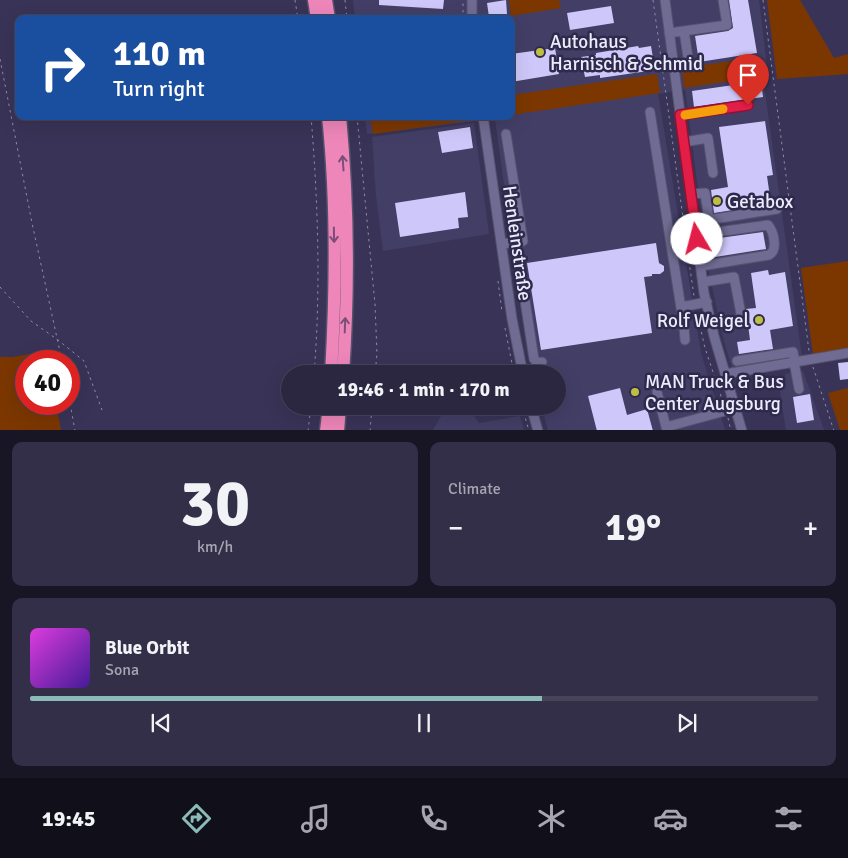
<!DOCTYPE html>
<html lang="en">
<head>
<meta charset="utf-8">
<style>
	:root { --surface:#2b2741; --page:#332f48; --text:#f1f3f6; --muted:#a6a5b1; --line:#47445a; --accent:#8bbbb9 }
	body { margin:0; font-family:Signika,sans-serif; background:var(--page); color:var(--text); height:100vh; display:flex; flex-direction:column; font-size:19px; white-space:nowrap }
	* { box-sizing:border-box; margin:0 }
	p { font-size:16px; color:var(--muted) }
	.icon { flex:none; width:28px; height:28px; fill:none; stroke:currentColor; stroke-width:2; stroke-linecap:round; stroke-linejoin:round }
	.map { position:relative; height:430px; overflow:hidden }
	.drawer { display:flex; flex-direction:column; gap:12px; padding:12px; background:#181524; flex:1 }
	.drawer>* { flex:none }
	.hud { position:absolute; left:15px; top:15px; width:500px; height:105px; border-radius:10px; box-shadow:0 5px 20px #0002,0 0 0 1px var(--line); background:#1a4fa0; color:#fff; overflow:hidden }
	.speed { position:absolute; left:15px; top:350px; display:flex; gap:10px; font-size:25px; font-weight:700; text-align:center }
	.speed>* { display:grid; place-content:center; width:65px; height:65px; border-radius:50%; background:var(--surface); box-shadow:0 5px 20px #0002,0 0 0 1px var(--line); line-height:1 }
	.speed .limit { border:8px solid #d22; background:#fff; color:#111 }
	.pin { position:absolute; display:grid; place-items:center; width:42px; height:42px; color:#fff; margin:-51px -21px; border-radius:50% 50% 50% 0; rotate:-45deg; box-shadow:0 0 5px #0007 }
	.pin .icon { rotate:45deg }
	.me { position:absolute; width:55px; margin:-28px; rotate:352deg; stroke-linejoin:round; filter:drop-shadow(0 0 4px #0008) }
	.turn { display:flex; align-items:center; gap:18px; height:105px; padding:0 15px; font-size:22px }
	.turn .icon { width:65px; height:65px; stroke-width:2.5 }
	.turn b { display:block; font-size:35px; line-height:42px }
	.big { font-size:38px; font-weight:700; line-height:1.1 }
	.drawer .card { flex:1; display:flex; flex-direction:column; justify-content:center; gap:8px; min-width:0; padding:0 18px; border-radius:10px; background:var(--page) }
	.drawer .dial { align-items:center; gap:0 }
	.dial b { font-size:65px; line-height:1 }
	.song { display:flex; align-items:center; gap:15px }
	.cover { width:60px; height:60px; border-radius:8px; background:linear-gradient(135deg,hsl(300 70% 55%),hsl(260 70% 35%)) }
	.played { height:5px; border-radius:2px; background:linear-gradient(90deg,var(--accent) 65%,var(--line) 65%) }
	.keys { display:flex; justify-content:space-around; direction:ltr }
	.heat { display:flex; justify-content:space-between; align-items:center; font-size:28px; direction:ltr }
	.drawer .tiles { flex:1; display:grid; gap:12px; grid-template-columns:1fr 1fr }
	.card:last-child { grid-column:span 2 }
	.trip { position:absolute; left:281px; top:365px; width:285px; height:50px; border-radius:25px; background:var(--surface); box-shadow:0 5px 20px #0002,0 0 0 1px var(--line); font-weight:700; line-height:50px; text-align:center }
	.tab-bar { display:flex; height:80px; justify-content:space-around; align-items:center; background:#11101a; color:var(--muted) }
	.tab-bar .icon { width:35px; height:35px }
	.tab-bar .selected { color:var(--accent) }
	.tab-bar b { font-size:22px; color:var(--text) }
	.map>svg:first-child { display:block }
	.built { fill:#433e66 }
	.green { fill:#7c3701 }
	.building { fill:#cec8fa }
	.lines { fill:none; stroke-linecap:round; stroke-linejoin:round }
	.minor-casing { stroke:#56516d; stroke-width:11 }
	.highway-casing { stroke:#56516d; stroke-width:15 }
	.path { stroke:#8e8ba6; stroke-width:1; stroke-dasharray:2.5 4; stroke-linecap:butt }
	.minor { stroke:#706b92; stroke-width:9 }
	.highway { stroke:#ee86ba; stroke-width:12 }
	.oneway { stroke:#7b4f78 }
	.route-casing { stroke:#92132f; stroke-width:12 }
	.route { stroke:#e11d48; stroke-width:9 }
	.slow { stroke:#f59e0b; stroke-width:9 }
	.poi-dot { fill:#bebf42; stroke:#2f2a4c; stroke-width:2 }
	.labels { text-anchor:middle; stroke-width:5; stroke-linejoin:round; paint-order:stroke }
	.poi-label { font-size:19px; fill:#ecebfd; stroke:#2f2a4c; text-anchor:start }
	.street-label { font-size:19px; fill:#ecebfd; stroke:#2f2a4c }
</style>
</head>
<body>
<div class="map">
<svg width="848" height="431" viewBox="0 0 848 431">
	<rect width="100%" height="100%" fill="#393457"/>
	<path class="built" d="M353,0H759L768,76L763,78L802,357L732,368L724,341L709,273L685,89L658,94L701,353L725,430H548L541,406H558V374H532L513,249L495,119L367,134L365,116H511V19H355Z
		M474,123L489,234L383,251L376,195L372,137Z
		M803,371L824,430H786L779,386L786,385L785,374Z
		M469,409L479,423L520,416L524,430H433L441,416Z"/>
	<path class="green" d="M509,0H559L561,8L511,16Z
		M767,0H800L834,58L848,54V74L777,79Z
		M761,57L764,76L684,88L682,68Z
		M657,74L660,93L511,115V95Z
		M370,116H473L474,120L373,134Z
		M848,261V348L813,354L801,268Z
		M47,351L49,361H26V404H56L61,430H0V357H13Z
		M848,388V430H840L828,393Z"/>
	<path class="building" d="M379,0H444L443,9L379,5Z
		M506,0L507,14L489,17L487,3Z
		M729,0H748L757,53L699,62L695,36L728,31L733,28Z
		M611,6L614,23L570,30L567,13Z
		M638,46L639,48L651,46L655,70L600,78V75L585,77L581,57L596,55V53Z
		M555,48L559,74L511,82V54Z
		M761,81L763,97L694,107L692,91Z
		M765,121L773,175L767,176L771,204L714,213L711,190L728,187L719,127Z
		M470,127L473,148L442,153L438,132Z
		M465,192L468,217L458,218L459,228L400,237L395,203Z
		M763,232L766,249L715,257L712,239Z
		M656,243L659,263L664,266V271L660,274H652V276L644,277L652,333L541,350L527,263Z
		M768,270L769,275L785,272L793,326L770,330L773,349L739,354L737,342L750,340L746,309L756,308L751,273Z
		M848,362V379L840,380L838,363Z
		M620,388L627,415L647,409L653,431H597L588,396Z
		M810,394L814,420L797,423L793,397Z"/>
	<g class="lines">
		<g class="minor-casing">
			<path id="minor" d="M665,0L704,293L714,336L742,431
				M472,19V0
				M684,31L689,64
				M669,33L727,25L723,0
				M650,112L684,327L685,340
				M680,115L748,105
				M483,116L512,319L523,374
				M684,142L708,138L713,173
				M691,194L705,193L709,220
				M695,222L777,209
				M696,235L768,225C774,232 778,250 769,255L701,266
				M516,242L534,359L538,363L542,362
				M671,243L697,239
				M502,244L523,241L506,134
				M703,282L734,277L741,314
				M681,307L707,302
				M737,361L793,352L795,362
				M794,362L799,389
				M725,374L848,353
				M657,392L666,427L736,408
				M531,406L538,431"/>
		</g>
		<g class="highway-casing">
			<path id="highway" d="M314,0L317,19
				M326,0L329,19
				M328,116C337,201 336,288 331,374
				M340,116C348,201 349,288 343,374
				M326,431L329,406
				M338,431L340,406"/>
		</g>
		<path class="path" d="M295,0L298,19
			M345,0L347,19
			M653,0L685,232
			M763,0L809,351
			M463,19V0
			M0,59L32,223L62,361
			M311,116C318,202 321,288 314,374
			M357,116L375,304L377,354L375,374
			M687,248L694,296
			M498,281L502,312
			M0,287L31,321L58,340L84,361L102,410
			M697,313L705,348L723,402
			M505,328L514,374
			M813,367L834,431
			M69,397L75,431
			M522,406L529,431
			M728,418L731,431
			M308,431L311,406
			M370,431L372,406"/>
		<use href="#minor" class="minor"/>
		<use href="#highway" class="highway"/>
	</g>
	<defs><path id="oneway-shaft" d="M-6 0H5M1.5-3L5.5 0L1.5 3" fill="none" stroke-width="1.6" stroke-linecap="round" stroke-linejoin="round" transform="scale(1.25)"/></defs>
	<g class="oneway">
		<use href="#oneway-shaft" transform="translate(343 163) rotate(-94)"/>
		<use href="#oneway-shaft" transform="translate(334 235) rotate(89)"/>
		<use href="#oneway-shaft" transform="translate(345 325) rotate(-88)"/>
	</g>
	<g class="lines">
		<g class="route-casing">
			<path id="route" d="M697,239L680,115L748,105"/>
		</g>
		<use href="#route" class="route"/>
		<path class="slow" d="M685,115L723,109"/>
	</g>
	<g class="poi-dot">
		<circle cx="540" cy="52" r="5"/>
		<circle cx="717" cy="201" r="5"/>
		<circle cx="759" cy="320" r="5"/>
		<circle cx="635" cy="392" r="5"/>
	</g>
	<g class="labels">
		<g class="poi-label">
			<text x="550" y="48">Autohaus<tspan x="550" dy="22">Harnisch &amp; Schmid</tspan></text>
			<text x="727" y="208">Getabox</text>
			<text x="749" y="327" text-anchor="end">Rolf Weigel</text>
			<text x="645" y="388">MAN Truck &amp; Bus<tspan x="645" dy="22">Center Augsburg</tspan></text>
		</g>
		<g class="street-label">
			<text transform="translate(518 243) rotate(82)" y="7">Henleinstraße</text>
		</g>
	</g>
</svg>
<div class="speed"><div class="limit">40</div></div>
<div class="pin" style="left:748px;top:105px;background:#d93025"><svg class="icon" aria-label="arrive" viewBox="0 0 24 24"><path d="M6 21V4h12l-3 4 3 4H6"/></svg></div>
<svg class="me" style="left:697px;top:239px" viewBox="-20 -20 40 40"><circle r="19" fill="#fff"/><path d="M0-13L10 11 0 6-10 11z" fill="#e11d48"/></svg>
<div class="trip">19:46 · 1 min · 170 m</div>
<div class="hud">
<div class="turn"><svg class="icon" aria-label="right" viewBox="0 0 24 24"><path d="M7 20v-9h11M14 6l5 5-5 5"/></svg><div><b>110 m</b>Turn right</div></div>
</div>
</div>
<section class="drawer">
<div class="tiles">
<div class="card dial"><b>30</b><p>km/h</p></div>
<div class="card"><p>Climate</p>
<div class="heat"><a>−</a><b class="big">19°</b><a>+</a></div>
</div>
<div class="card">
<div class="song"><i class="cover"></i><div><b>Blue Orbit</b><p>Sona</p></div></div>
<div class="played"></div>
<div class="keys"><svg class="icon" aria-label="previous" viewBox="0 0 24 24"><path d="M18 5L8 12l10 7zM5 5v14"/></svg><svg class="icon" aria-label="pause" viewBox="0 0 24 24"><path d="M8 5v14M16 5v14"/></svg><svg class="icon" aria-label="next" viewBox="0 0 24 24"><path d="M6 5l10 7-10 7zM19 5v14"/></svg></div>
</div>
</div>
</section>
<nav class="tab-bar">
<b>19:45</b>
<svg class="icon selected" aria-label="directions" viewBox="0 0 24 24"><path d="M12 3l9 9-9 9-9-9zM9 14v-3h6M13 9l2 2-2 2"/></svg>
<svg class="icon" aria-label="music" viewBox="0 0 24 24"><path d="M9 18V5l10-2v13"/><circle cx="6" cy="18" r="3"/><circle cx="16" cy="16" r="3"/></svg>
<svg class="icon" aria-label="phone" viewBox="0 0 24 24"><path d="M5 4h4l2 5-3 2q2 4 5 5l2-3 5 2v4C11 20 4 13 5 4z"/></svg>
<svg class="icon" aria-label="climate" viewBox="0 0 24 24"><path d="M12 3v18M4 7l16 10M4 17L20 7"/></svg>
<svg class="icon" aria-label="car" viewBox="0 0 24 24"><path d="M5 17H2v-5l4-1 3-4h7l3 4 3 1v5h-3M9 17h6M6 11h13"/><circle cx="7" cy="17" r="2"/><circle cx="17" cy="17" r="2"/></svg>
<svg class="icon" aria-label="filters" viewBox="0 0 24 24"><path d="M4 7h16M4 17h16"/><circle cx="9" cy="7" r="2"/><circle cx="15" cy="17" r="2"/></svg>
</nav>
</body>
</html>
